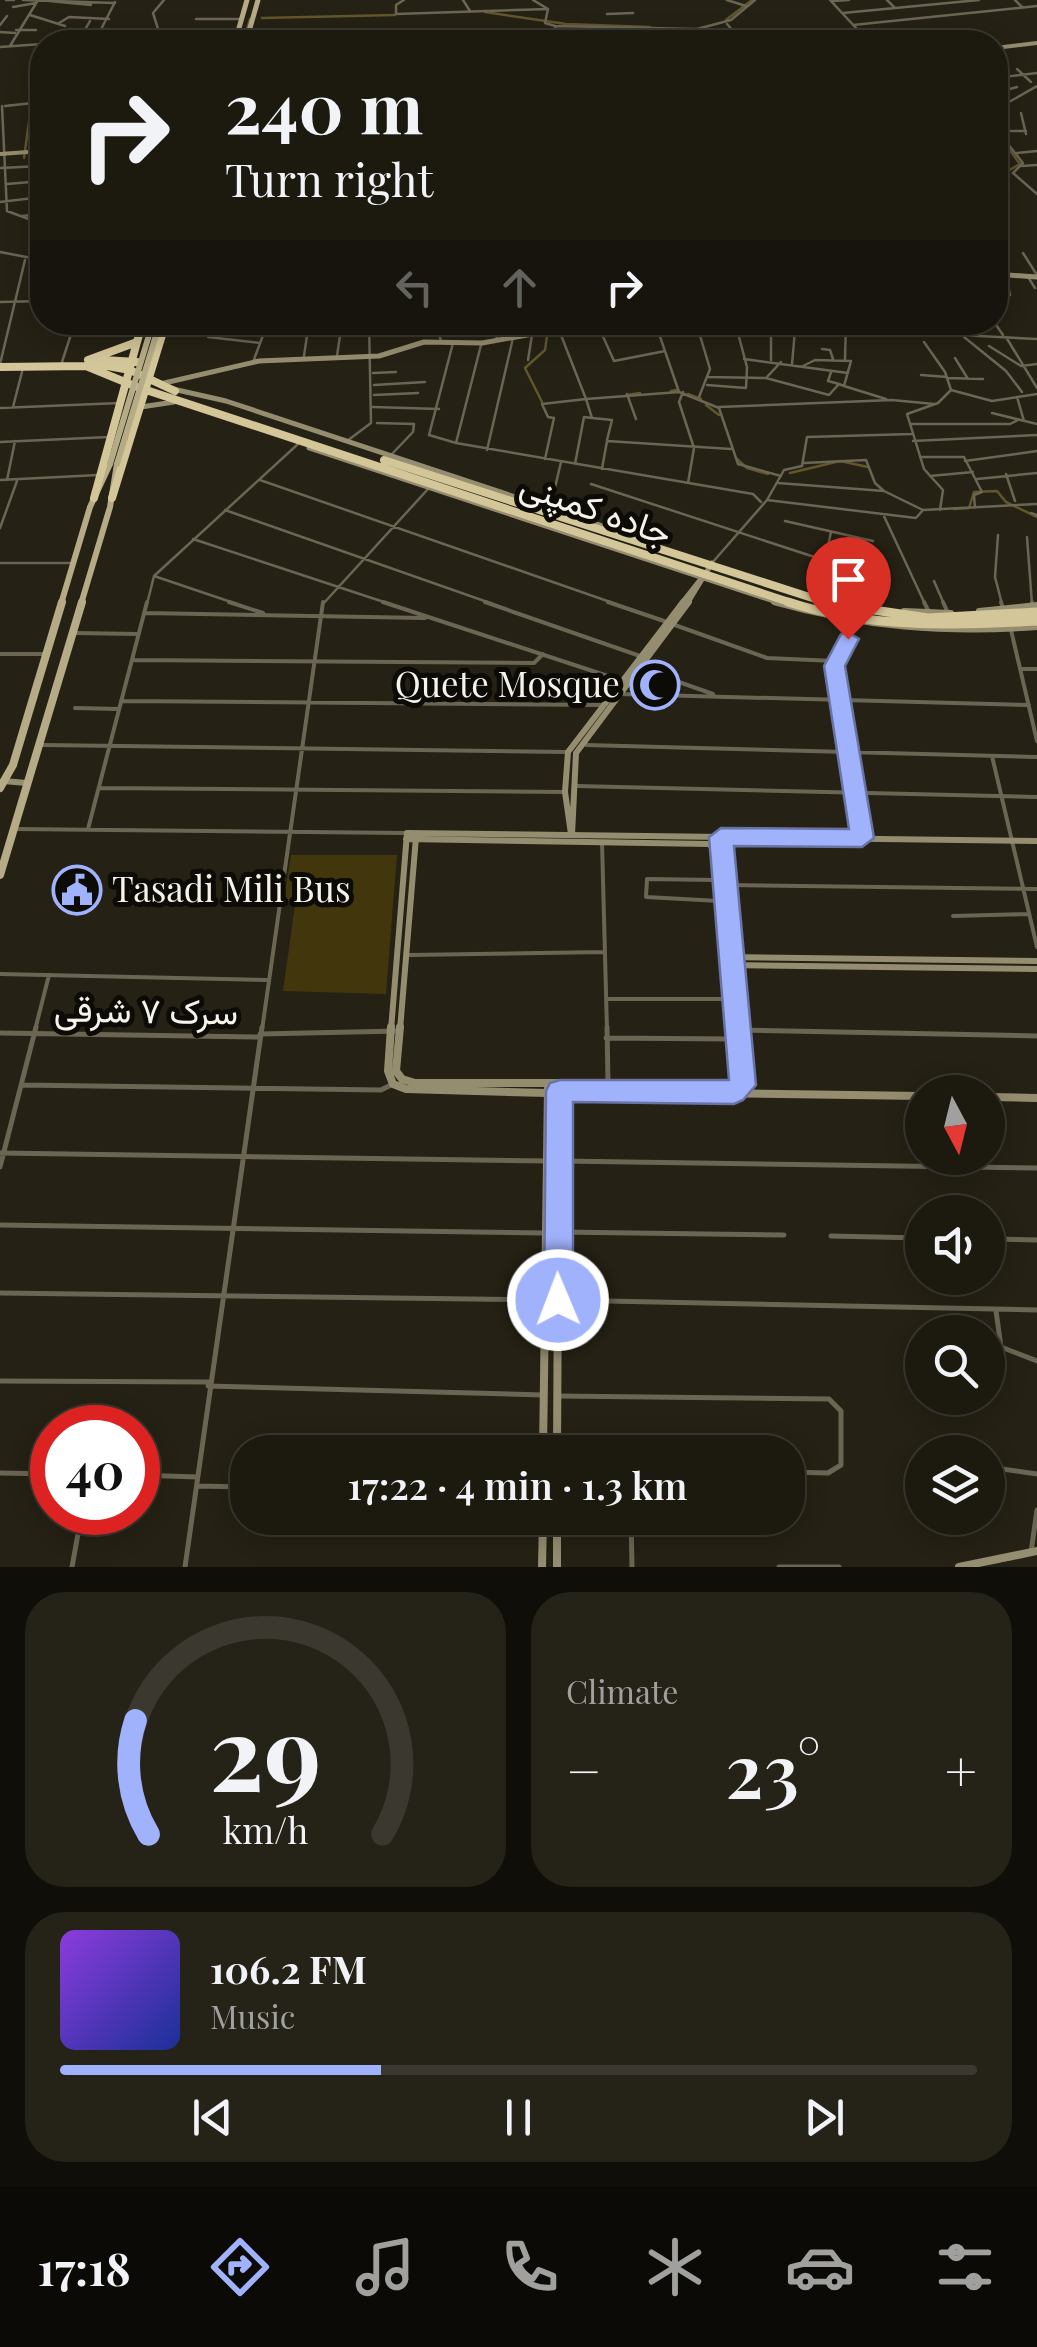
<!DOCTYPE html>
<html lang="en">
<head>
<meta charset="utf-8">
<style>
	:root { --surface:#1c190f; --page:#252218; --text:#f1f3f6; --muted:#a0a09e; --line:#3a382f; --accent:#a1b2fd }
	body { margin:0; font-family:"Playfair Display",Vazirmatn,serif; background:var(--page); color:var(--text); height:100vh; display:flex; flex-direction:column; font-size:38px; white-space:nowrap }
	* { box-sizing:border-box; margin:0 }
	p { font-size:32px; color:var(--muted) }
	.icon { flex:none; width:55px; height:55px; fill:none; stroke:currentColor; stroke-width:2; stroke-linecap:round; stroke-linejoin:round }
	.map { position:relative; height:1567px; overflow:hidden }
	.details { display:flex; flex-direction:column; gap:25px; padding:25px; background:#0f0e08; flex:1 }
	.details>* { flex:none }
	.top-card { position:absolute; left:30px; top:30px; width:978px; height:305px; border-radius:40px; box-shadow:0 5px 25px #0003,0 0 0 2px var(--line); background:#1c190f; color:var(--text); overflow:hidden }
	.needle { width:65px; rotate:173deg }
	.fabs { position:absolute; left:905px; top:1075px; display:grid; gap:20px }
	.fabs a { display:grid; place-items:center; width:100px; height:100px; border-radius:50%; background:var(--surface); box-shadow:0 5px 25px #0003,0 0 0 2px var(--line); font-size:50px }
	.speed { position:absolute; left:30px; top:1405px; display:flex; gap:20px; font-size:50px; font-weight:700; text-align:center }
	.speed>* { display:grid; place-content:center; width:130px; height:130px; border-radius:50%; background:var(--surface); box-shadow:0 5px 25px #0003,0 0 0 2px var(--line); line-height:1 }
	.speed .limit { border:15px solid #d22; background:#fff; color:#111 }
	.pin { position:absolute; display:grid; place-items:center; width:85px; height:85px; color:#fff; margin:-102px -42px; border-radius:50% 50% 50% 0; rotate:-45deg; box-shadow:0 0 10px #0007 }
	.pin .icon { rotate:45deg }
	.me { position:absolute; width:110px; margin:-55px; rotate:359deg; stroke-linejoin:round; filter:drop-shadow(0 0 8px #0008) }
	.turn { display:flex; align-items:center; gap:35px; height:210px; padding:0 30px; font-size:45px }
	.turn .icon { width:130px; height:130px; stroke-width:2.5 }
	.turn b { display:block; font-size:70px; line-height:85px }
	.lanes { display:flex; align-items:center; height:95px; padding:0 30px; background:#0003; justify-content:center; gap:50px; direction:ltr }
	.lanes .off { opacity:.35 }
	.big { font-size:75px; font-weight:600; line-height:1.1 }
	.details .tile { flex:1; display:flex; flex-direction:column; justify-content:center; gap:15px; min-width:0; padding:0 35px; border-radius:40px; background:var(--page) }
	.details .dial { align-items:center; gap:0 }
	.dial svg { height:260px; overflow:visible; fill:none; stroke:var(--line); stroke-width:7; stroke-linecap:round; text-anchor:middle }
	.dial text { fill:var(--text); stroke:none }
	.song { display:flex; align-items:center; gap:30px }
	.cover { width:120px; height:120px; border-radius:15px; background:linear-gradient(135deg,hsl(270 70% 55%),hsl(230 70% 35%)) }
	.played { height:10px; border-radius:5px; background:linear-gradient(90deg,var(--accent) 35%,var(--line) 35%) }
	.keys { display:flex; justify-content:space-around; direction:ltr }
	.heat { display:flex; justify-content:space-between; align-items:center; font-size:55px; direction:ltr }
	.details .tiles { flex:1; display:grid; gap:25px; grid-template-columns:1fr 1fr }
	.tile:last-child { grid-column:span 2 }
	.trip { position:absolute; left:230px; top:1435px; width:575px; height:100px; border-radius:40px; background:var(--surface); box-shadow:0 5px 25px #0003,0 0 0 2px var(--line); font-weight:600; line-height:100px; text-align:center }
	.tabs { display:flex; height:160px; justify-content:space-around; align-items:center; background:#0b0a06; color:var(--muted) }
	.tabs .icon { width:70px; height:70px }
	.tabs .selected { color:var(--accent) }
	.tabs b { font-size:45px; color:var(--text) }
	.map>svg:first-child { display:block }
	.green { fill:#41360c }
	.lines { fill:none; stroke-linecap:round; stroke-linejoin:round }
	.stream { stroke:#61562c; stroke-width:2.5 }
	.street-far2 { stroke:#6b6654; stroke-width:2.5 }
	.street-far1 { stroke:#6b6654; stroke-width:4 }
	.street { stroke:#6b6654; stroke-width:5 }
	.secondary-far3 { stroke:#958d70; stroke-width:4 }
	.secondary-far2 { stroke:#958d70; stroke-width:5 }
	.secondary-far1 { stroke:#958d70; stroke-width:6 }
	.secondary { stroke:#958d70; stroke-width:8 }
	.primary-far2 { stroke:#b5ab86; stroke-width:5 }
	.primary-far1 { stroke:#b5ab86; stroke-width:6 }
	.primary { stroke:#b5ab86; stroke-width:8 }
	.highway-far1 { stroke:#d3c699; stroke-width:8 }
	.highway { stroke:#d3c699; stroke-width:9 }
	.primary-bridge { stroke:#b5ab86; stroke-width:6 }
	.route { fill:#a1b2fd; stroke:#6974a4; stroke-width:2.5 }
	.labels { text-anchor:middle; stroke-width:10; stroke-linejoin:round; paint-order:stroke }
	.street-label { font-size:35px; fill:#f6f4ea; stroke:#0d0b06 }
	.poi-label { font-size:35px; fill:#f6f4ea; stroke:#0d0b06; text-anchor:end }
</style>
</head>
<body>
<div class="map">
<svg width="1037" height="1567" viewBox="0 0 1037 1567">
	<rect width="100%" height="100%" fill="#252114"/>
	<path class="green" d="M291,855H397L386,994L283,991L295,905L284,898Z"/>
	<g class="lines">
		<path class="stream" d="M485,12L566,24L650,27
			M262,18L395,15
			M726,20L752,0
			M243,42L250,19
			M24,158L31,107L42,104
			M995,178L1020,164L1009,149
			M671,391L676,390
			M688,394L701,399
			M627,395L640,393
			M542,402L525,368L545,350L549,322
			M706,405L719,415
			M736,458L747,468L768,474
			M790,473L840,461L868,467
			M954,509L969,508L974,492L997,491L1006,502L1037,517"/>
		<path class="street-far2" d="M6,0H14
			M23,0L115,3
			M404,0L396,5V14L548,9
			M463,0L470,11
			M533,0L548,9L545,23L555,26L560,42
			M727,0L746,6
			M830,0L869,42
			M887,0L895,8
			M1015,0L1023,8
			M49,1L91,5
			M833,1L849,0
			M13,7L36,3
			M843,13L979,0
			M607,14L633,13
			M30,15L65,26
			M196,19H242
			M59,23L69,17L109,19
			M727,24L743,42
			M0,25L7,16
			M853,25L1037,6
			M555,26L697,29L731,20L755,0
			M16,30H36
			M122,30L127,40
			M0,32L15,33
			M159,32L153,13L164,0
			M95,41L115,2
			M70,42L71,29
			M74,42L159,32L238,31
			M78,42L90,21
			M10,46L38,0
			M0,47L42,44
			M1017,69L1031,82
			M995,78L1037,73
			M995,93L1017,87
			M2,106L7,211L42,224
			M5,106L42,102
			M995,110L1037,86
			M1021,113L1026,134
			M39,115L41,150
			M995,128L1023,163L1013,173L1037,194
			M998,131H1026
			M1017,153L1037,151
			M1022,166L1037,165
			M0,168L42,166
			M995,178L999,176
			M7,184L42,181
			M995,197L1009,193
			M0,202L42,197
			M22,216L42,214
			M0,252L42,260
			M995,253V257
			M1023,253L1037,275
			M1028,277L1035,288
			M1003,295H1010L1006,275
			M0,302L42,301
			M437,322L441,342
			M488,322L498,340
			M655,322L679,392
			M696,322L710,369L699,397
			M853,322L882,331L1037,339
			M994,322L1003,335
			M597,323L614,361L665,351
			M735,324L784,322
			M439,326L469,322
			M559,330L586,399L679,392L719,408L738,464L781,476
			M771,334V360
			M228,336L229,322
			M208,337L260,343
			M964,337L1006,371L1022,392
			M1006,337L1037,388
			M924,342L945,372L951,390
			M453,343L429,435L456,443
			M481,345L456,443L753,494L761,502
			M989,346L1021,366L1037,364
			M822,349L830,350L833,359
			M304,356L309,322
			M337,356L342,322
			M955,358L968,379
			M744,359L848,373
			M845,359L846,322
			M528,360L532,335
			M62,362L75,322
			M253,362L268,322
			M0,364L25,260
			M792,364L795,330
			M803,366L815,360L851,361L844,386L886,399
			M831,372L828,381L839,384
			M373,373L396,372
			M921,375L947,377
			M708,377L766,378L829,395L839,384L844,386
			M766,378L781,362
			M948,378L983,379
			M374,385L425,382
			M707,385L746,388L747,367L735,322
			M683,392L679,402L694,448L688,483
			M627,394L636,419
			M374,395L418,393
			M1017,397L1024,421
			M13,407L23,368
			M373,407L439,409
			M719,407L892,400L934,404
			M0,408L120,403
			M992,413L1037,424
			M592,418L612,420L607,440
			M377,423L414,424L413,432L390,456
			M910,424H1010L1018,420
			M347,441L371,423L369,322
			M913,441L1037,435
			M0,442L109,437
			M487,450L513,338
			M920,457H964L982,492L974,495L975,508
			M545,459L554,418L548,417L542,404L586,399L592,418L584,417L575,464
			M965,461L1037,451
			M804,463L866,460L875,483L884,491
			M602,469L607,441L731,449
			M1006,474L1015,501
			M930,476L973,472
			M977,479L1037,473
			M0,480L98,475
			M7,480L15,441
			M260,480L616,604
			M778,483L884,491L923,510
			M591,484L836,564
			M767,500L916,518L923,510L1037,504
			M550,509L561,462
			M225,510L493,604
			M940,510L943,490L924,469L907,414L938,403L951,390L992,401L1037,394
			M1031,513L1037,515
			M883,514L925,604
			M785,521L873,541
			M0,528L17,481
			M998,535L995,577L1002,604
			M1027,537L1032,604
			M193,539L390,604
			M825,560L831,532
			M0,563H73
			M712,563L767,500L784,470L802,466L807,437L912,434
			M154,576L237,604
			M934,581L944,604
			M147,604L154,576L298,444
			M323,604L428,489"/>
		<path class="street-far1" d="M229,602L263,613
			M383,602L620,680
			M485,602L640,656
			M608,602L664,621
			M924,602L929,612
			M943,602L948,613
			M1001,602L1003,609
			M1032,602V606
			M145,613L425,618
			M672,624L767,658L834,661
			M855,624L834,661L862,838
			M1011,630L1037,741
			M74,633L139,634
			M0,654H45
			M132,660L534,663L543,654
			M642,669L713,694
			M1022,669H1037
			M619,694L1029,705
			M121,701L602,705
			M75,708L119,709
			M43,745L568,752
			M586,745L1037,757
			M992,756L1037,947
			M577,786L1037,797
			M99,788L565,792
			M14,829L407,833
			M88,829L147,602
			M602,842L607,1030
			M716,880L647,879L646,897L719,901
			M727,885L1037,889
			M953,916L1029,914
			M409,955L604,952
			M0,974L266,980
			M607,999H727
			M35,1030L49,975
			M262,1030L323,602"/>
		<path class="street" d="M607,1027L608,1082
			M742,1030L1037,1036
			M0,1033L259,1037
			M260,1034L399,1031
			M606,1038L731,1039
			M22,1085L381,1090L393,1084
			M0,1153L547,1161
			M562,1161L1037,1168
			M0,1167L36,1027
			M0,1225L545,1233
			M558,1232L784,1235
			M831,1236L922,1238
			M988,1239L1037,1240
			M0,1293L545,1300
			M558,1300L1037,1310
			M996,1311L1001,1347L1037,1361
			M0,1381L210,1382
			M208,1386L543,1395
			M557,1396L829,1399L841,1411V1465L828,1473L788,1472
			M988,1467L1037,1474
			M0,1473L52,1474
			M138,1475L197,1477
			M197,1486L248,1487
			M631,1518L632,1567
			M1031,1552L1037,1510
			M72,1567L82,1512
			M185,1567L262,1027
			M779,1567H839"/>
		<path class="secondary-far3" d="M995,48L1037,43
			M0,154L42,151"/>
		<path class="secondary-far2" d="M995,274L1037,277
			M160,384L259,361L379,356L424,342L482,343L600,322
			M173,389L226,401L651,542
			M141,407L174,402
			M309,448L783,604
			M681,604L700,580
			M687,604L712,563"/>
		<path class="secondary-far1" d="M774,602C862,627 946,634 1037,627
			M904,611L951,613
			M979,611L1037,605
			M3,781L27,783
			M571,834L565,792L568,752L683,602
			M572,835L576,753L689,602
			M721,837L739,1030
			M406,839L709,844L716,851L730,1030
			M723,957L1037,961
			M724,965L1037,969
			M391,1030L407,833L1037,841
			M400,1030L416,837"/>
		<path class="secondary" d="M391,1027L388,1071L393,1084L406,1089L547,1093
			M400,1027L396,1071L402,1079L415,1083H554
			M735,1092L744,1079L739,1027
			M988,1097L1037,1098
			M543,1452L548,1088L556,1083L728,1086L734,1081L730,1027
			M557,1452L559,1091L922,1096
			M557,1518V1567
			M542,1567L543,1518
			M959,1567L1037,1551"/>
		<path class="primary-far2" d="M235,42L247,0
			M246,42L258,0"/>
		<path class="primary-far1" d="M61,604L90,507L110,464
			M81,604L110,507L117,464"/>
		<path class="primary" d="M0,788L13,765L62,602
			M0,875L82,602"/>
		<path class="highway-far1" d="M88,360L137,342L143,322
			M103,360L137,362
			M91,363L130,370L175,391
			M0,367L86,366L137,387L795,604
			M384,460L831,604
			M94,498L137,342
			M112,498L166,322"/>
		<path class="highway" d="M788,602C868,628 953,626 1037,621
			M819,602L928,618L1037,612"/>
		<path class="primary-bridge" d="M110,464L153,322
			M117,464L160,322"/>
	</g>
	<path class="route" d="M848,632L859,639L845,666L874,838L862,847L734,846L756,1085L743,1100L734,1104L573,1102V1300L569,1310L558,1314L548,1310L544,1300L546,1091L550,1083L560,1080H729L709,837L721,828L849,829L824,666L841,634Z"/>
	<defs>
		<g id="mosque-ring" transform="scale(2.5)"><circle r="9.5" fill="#0d0b06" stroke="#a1b2fd" stroke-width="1.5"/><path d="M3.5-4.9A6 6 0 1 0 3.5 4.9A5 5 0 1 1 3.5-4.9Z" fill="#a1b2fd"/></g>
		<g id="civic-ring" transform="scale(2.5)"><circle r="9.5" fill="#0d0b06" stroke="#a1b2fd" stroke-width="1.5"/><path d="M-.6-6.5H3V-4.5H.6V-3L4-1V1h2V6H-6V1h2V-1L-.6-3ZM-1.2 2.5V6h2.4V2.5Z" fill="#a1b2fd"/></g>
	</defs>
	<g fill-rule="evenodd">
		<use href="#mosque-ring" x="655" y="685"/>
		<use href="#civic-ring" x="77" y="890"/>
	</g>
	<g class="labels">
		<g class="street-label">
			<text transform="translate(596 509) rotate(19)" y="12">جاده کمپنی</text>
			<text transform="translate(146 1011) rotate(1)" y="12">سرک ۷ شرقی</text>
		</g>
		<g class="poi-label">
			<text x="620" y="697">Quete Mosque</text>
			<text x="112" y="902" text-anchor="start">Tasadi Mili Bus</text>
		</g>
	</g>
</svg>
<div class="fabs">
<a><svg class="needle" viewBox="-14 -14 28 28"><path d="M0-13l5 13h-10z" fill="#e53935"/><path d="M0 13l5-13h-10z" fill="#a0a09e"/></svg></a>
<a><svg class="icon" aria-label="sound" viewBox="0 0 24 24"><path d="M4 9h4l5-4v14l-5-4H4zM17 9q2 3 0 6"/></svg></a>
<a><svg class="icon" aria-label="search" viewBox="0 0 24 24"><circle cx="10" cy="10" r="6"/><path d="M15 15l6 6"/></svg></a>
<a><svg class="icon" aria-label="layers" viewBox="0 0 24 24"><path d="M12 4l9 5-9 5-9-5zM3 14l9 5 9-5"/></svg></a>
</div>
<div class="speed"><div class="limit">40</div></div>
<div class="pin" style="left:848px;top:639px;background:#d93025"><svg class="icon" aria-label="arrive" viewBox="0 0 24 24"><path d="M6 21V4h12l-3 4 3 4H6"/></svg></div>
<svg class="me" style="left:558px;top:1300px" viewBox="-20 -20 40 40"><circle r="17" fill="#a1b2fd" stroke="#fff" stroke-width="3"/><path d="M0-11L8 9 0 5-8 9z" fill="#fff"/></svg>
<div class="trip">17:22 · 4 min · 1.3 km</div>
<div class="top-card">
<div class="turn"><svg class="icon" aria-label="right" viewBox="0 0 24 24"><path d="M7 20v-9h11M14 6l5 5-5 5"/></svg><div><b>240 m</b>Turn right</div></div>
<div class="lanes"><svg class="icon off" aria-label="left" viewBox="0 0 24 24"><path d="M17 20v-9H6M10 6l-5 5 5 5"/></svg><svg class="icon off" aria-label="ahead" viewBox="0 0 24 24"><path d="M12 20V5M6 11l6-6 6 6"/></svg><svg class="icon" aria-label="right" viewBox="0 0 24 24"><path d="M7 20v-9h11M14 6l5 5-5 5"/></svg></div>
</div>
</div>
<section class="details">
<div class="tiles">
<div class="tile dial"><svg viewBox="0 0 100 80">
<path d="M14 69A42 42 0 1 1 86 69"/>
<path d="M14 69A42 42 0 0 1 10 34" stroke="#a1b2fd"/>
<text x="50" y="56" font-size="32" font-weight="700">29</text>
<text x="50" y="72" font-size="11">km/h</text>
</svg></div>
<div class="tile"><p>Climate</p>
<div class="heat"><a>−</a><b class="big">23°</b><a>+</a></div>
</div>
<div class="tile">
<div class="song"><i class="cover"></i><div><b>106.2 FM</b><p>Music</p></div></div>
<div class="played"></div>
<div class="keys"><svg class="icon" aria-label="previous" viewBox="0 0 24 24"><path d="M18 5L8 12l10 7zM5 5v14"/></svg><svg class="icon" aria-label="pause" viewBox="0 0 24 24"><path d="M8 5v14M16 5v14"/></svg><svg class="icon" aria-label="next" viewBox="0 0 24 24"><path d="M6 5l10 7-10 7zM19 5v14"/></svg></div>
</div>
</div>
</section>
<nav class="tabs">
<b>17:18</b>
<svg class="icon selected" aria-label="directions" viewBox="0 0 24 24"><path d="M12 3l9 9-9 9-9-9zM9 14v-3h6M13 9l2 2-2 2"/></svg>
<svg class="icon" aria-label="music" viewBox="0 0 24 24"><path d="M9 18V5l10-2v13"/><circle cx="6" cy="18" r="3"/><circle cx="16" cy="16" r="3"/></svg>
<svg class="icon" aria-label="phone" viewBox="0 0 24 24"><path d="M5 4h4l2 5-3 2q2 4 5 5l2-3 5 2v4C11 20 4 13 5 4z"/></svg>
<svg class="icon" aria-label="climate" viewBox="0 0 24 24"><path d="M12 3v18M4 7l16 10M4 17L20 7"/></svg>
<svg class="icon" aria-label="car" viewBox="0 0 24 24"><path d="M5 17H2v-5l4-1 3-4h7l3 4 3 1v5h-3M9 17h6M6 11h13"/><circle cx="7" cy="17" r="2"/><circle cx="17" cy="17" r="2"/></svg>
<svg class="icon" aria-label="filters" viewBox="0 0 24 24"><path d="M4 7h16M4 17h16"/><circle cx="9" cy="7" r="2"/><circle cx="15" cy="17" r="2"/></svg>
</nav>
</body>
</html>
